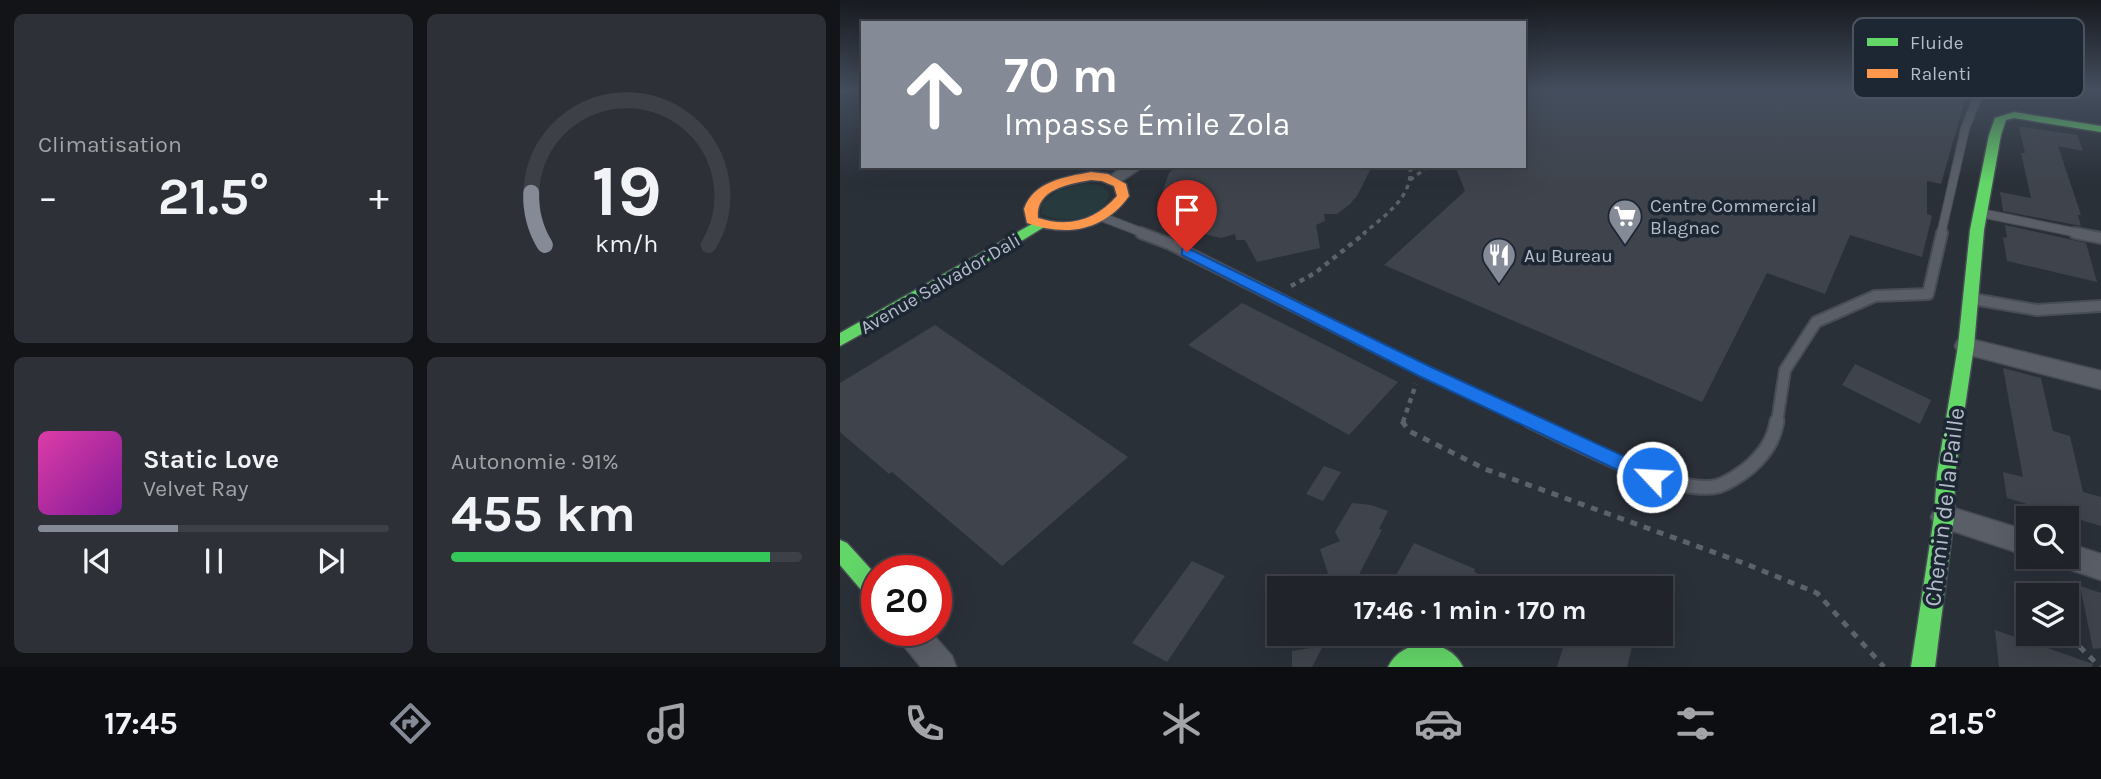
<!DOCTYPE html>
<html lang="fr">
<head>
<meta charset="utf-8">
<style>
	:root { --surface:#20242a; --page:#2d3036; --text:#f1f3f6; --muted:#a2a4a8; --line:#3d4147; --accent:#848b96 }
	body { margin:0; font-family:Karla,sans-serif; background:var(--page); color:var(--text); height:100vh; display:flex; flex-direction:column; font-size:26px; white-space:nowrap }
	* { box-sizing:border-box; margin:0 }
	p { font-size:23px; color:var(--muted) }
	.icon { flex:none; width:38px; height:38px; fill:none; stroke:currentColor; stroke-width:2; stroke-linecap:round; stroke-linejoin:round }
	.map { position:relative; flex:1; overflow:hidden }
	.side { display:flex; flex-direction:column; gap:14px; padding:14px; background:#121417; width:840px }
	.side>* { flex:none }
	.guide { position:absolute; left:21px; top:21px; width:665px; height:147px; border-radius:0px; box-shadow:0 7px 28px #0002,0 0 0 2px var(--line); background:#848b96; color:#fff; overflow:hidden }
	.tools { position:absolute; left:1176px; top:506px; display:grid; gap:14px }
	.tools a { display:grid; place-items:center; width:63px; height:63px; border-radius:0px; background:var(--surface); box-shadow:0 7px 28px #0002,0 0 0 2px var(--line); font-size:35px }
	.speed { position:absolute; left:21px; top:555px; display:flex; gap:14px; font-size:35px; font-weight:700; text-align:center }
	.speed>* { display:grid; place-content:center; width:91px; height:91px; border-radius:50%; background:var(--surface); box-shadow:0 7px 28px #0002,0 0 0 2px var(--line); line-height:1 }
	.speed .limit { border:10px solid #d22; background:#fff; color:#111 }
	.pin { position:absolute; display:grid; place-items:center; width:60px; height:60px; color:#fff; margin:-72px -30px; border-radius:50% 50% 50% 0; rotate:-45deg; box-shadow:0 0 7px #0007 }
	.pin .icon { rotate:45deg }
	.me { position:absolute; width:77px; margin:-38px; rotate:295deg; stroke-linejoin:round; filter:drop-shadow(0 0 5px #0008) }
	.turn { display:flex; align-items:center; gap:24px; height:147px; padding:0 28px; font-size:32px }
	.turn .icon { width:91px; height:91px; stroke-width:2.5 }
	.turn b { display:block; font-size:49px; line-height:60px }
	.big { font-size:52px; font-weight:700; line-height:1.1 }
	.side .tile { flex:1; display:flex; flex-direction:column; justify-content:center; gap:10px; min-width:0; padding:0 24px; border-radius:10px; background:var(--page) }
	.side .dial { align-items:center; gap:0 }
	.dial svg { height:182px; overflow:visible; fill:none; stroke:var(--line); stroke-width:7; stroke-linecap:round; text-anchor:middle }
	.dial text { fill:var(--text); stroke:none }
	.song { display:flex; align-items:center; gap:21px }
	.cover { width:84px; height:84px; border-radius:10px; background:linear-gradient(135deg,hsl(320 70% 55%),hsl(290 70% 35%)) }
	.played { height:7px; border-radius:4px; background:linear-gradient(90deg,var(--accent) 40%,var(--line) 40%) }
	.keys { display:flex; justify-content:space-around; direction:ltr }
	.heat { display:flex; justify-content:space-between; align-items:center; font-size:38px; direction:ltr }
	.charge { height:10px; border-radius:5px; background:linear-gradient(90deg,#34c759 91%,var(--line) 0) }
	.side .tiles { flex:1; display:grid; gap:14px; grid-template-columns:repeat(2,1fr) }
	.trip { position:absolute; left:427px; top:576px; width:406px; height:70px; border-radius:0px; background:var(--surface); box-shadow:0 7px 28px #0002,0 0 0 2px var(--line); font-weight:700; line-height:70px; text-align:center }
	.dock { display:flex; height:112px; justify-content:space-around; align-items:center; background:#0d0e11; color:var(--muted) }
	.dock .icon { width:49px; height:49px }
	.dock .current { color:var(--accent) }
	.dock b { font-size:32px; color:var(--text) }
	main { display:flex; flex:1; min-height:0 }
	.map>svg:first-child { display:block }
	.green { fill:#273a3e }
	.building { fill:#3f444c }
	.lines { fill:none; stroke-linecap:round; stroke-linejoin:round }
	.lane-far2-casing { stroke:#484c55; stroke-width:10 }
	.lane-far1-casing { stroke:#484c55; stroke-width:14 }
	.lane-casing { stroke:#484c55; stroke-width:17 }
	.street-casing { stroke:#484c55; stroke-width:3 }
	.fast-casing { stroke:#484c55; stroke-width:3 }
	.slow-casing { stroke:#484c55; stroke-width:3 }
	.path-far2 { stroke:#5c6268; stroke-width:3.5; stroke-dasharray:4.5 4.5; stroke-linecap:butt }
	.path-far1 { stroke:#5c6268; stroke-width:4.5; stroke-dasharray:5 5; stroke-linecap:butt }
	.path { stroke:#5c6268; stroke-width:5; stroke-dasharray:7 7; stroke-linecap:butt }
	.lane-far2 { stroke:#5a5e66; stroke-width:8 }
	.lane-far1 { stroke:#5a5e66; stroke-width:10 }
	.lane { stroke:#5a5e66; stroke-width:13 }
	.street { fill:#5a5e66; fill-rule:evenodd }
	.fast { fill:#63d668; fill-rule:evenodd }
	.slow { fill:#ff974d; fill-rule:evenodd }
	.route { fill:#1a73e8; stroke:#114b97; stroke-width:2 }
	.labels { text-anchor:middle; stroke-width:7; stroke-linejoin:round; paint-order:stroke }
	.poi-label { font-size:19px; fill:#b4bcc9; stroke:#1d2633; text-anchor:start }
	.street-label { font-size:19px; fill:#b4bcc9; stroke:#1d2633 }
	.near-street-label { font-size:23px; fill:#b4bcc9; stroke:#1d2633 }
	.key { fill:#1d2633; stroke:#4a5360; stroke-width:2 }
	.key-label { font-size:19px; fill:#b4bcc9 }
</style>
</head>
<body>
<main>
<section class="side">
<div class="tiles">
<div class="tile"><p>Climatisation</p>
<div class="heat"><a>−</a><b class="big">21.5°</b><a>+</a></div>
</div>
<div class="tile dial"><svg viewBox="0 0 100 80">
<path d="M14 69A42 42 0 1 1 86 69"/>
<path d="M14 69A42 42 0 0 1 8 46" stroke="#848b96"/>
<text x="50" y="56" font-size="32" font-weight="700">19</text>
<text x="50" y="72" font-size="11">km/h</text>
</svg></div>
<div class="tile">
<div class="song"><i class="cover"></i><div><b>Static Love</b><p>Velvet Ray</p></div></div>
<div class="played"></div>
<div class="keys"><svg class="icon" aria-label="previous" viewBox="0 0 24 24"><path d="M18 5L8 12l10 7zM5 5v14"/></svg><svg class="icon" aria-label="pause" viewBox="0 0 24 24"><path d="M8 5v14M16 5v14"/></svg><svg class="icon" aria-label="next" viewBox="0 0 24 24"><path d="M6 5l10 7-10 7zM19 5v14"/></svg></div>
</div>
<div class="tile"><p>Autonomie · 91%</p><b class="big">455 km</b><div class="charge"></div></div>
</div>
</section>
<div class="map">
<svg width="1261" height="667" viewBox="0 0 1261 667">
	<rect width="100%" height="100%" fill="#2a3038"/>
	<path class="green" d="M247,183L262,186L269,193C265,221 222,224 202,214L201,205L218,190Z"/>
	<path class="building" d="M684,89H1128L1101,184L1087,181V214L1092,216L1082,257L1010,235L985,294L927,273L862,402L544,265L625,191L615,166H684Z
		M1183,127L1237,135L1243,151L1218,146L1241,215H1238L1241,226L1163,211L1160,192L1191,198L1181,153H1185L1179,128Z
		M336,166H532L517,196L510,204L497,214H484L485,221L476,225L480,248L417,262L405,240H396L395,234L381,238L360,233L345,228L330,215L322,203L323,190L329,173Z
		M1165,225L1246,243L1257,282L1167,261L1163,237L1167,238Z
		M402,303L448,326L558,382L509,435L348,345Z
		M95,325L288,457L162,566L52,472L49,474L0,432V383Z
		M1015,364L1091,400L1080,424L1002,385Z
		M1163,368L1201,378L1213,431L1230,436L1243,492L1261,497V526L1234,518H1203L1189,514L1187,504L1167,498L1163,472L1183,477Z
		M484,466L501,472L483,501L466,494Z
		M512,503L531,505L548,511L539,529L542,530L512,588H479L488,573L480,549L500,541L495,532Z
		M574,543L635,569L634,572L670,588H549Z
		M352,561L385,576L327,662L292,643Z
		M1240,586L1261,593V648L1253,649Z
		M1155,630L1253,664L1252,667H1159Z
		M742,634H760L792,647L787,667H717L725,641Z
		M483,646L472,667H452V651Z"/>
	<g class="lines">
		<g class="lane-far2-casing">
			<path id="lane-far2" d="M1141,213L1243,234
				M262,217L306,234
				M1101,234L1125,129L1141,89"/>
		</g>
		<g class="lane-far1-casing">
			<path id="lane-far1" d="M301,233L330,244L585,372L694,422
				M1235,233L1261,238
				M1133,299L1197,310L1261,306
				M937,422L945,370L976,322L1035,296L1088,294L1102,233"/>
		</g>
		<g class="lane-casing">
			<path id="lane" d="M690,421C732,440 834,497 878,486C888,483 903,473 911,466C925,453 934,440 937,421"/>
		</g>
		<g class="street-casing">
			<path id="street" d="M284,166H304L280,182H268L266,179Z
				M1126,338L1261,371V389L1118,352L1115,346L1118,340Z
				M1104,505L1188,531V556L1095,525L1091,517L1095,509Z
				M1227,543L1261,554V580L1217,565L1213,556H1227Z
				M54,630H89L112,656L116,667H81L59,640Z"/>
		</g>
		<g class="fast-casing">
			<path id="fast" d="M0,89H7L0,93Z
				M1174,112L1261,126V132L1174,118L1166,120L1161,135L1144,230L1134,346L1115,474L1114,517L1095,667H1071L1094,517L1097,474L1118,346L1130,230L1149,135L1155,118Z
				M199,220L204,221V227L116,281L0,346V333Z
				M0,540L7,543L37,576V602L29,599L0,565Z
				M586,643C601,645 616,652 623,667H548C555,652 570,645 586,643Z"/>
		</g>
		<g class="slow-casing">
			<path id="slow" d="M251,172L268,174L286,184L289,196C264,231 227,237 187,223L184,209C194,181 225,177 251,172ZM251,180L262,181L274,186L277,196C256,220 229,228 198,218C195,189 229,184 251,180Z"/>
		</g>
		<path class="path-far2" d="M1177,98L1182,89
			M570,180L589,166
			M523,234C544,216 574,197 570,166"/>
		<path class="path-far1" d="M451,286L475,273L525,233
			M563,422L576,384"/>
		<path class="path" d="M562,421L569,431L645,469L906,564L977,593L1044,667
			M1227,608L1233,640L1260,667"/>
		<use href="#lane-far2" class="lane-far2"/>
		<use href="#lane-far1" class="lane-far1"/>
		<use href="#lane" class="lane"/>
		<use href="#street" class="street"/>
		<use href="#fast" class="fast"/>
		<use href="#slow" class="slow"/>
	</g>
	<linearGradient id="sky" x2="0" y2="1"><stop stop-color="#171a1f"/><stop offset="0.49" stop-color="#444e5e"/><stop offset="1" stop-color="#444e5e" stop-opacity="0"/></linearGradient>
	<rect width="1261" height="183" fill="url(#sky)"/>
	<path class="route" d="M347,248L591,367L818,472L821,477L818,483L812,486L805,483L579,376L342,255V249Z"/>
	<defs>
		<g id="supermarket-pin" transform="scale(1.75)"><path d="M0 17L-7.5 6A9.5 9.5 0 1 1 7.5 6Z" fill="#848b96" stroke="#1d2633"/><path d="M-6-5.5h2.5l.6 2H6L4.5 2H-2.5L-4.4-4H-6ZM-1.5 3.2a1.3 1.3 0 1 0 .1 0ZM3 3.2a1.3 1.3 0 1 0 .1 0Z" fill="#fff"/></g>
		<g id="restaurant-pin" transform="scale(1.75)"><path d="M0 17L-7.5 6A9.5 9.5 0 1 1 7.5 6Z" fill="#848b96" stroke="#1d2633"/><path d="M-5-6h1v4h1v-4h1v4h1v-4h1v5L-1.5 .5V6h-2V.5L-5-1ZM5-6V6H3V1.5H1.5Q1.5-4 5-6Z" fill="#fff"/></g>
	</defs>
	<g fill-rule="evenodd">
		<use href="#supermarket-pin" x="785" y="216"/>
		<use href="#restaurant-pin" x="659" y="255"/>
	</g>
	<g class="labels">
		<g class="poi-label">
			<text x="810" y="212">Centre Commercial<tspan x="810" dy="22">Blagnac</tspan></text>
			<text x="684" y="262">Au Bureau</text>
		</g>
		<g class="street-label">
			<text transform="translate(100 283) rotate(-30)" y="7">Avenue Salvador Dali</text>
		</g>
		<g class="near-street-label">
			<text transform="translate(1104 507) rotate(-83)" y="8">Chemin de la Paille</text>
		</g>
	</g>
	<rect x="1013" y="18" width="231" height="80" rx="10" class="key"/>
	<rect x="1027" y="38" width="31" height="8" fill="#63d668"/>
	<rect x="1027" y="69" width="31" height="9" fill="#ff974d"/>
	<g class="key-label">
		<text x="1070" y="49">Fluide</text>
		<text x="1070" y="80">Ralenti</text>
	</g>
</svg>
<div class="tools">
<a><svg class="icon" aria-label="search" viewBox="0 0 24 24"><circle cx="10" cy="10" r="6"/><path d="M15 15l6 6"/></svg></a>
<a><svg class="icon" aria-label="layers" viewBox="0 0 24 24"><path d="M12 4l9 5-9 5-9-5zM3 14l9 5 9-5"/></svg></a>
</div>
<div class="speed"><div class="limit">20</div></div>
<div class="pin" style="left:347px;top:252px;background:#d93025"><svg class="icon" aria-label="arrive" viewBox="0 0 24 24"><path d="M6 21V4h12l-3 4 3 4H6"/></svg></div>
<svg class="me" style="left:812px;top:477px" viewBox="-20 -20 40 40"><circle r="17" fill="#1a73e8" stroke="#fff" stroke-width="3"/><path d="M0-11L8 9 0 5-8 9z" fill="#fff"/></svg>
<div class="trip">17:46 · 1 min · 170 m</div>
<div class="guide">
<div class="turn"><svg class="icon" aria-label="ahead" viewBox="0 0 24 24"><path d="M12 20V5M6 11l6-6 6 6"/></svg><div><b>70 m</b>Impasse Émile Zola</div></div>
</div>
</div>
</main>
<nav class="dock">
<b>17:45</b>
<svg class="icon current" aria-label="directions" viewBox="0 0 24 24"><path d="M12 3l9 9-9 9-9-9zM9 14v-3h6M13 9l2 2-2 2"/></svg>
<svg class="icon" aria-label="music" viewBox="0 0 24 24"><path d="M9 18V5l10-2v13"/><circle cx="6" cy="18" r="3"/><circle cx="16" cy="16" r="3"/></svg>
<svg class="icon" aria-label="phone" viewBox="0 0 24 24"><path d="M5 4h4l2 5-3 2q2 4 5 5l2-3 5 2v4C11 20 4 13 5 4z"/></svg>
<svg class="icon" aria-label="climate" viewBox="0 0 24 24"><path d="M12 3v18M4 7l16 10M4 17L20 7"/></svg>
<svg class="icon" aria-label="car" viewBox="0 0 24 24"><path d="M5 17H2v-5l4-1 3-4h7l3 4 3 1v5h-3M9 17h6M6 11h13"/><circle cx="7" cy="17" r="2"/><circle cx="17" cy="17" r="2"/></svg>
<svg class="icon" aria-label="filters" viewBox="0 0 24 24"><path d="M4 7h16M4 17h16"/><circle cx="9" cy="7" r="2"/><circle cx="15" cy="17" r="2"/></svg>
<b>21.5°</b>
</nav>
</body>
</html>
